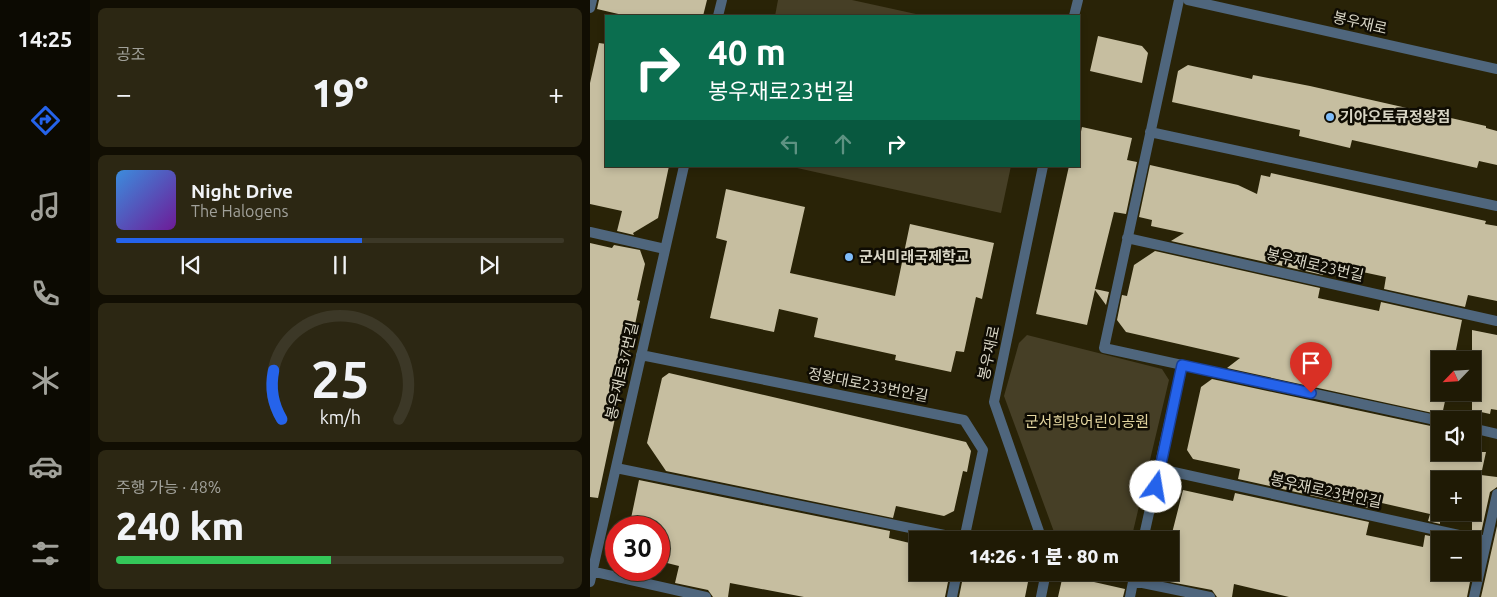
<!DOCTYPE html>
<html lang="ko">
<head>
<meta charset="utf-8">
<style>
	:root { --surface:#1f1a05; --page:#2c2713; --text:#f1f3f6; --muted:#a1a19a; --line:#3c3827; --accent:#2563eb }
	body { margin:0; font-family:Ubuntu,"Noto Sans KR",sans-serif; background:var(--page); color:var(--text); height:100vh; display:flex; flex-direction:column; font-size:19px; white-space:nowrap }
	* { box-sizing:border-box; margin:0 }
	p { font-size:16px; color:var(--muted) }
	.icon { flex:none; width:28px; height:28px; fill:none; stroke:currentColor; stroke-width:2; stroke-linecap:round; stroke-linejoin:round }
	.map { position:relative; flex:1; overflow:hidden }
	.details { display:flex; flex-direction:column; gap:8px; padding:8px; background:#110e03; width:500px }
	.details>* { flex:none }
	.top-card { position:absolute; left:15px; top:15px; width:475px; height:152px; border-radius:0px; box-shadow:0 2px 8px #0003,0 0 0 1px var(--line); background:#0b6e4f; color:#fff; overflow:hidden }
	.needle { width:32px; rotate:245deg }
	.tools { position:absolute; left:841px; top:351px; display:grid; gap:10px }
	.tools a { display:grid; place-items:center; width:50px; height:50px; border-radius:0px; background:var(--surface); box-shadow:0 2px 8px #0003,0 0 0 1px var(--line); font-size:25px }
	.speed { position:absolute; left:15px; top:516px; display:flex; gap:10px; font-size:25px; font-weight:700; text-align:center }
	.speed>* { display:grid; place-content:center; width:65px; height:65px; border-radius:50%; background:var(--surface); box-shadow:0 2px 8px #0003,0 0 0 1px var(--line); line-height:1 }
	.speed .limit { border:8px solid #d22; background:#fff; color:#111 }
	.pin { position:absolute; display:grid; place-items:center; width:42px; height:42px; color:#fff; margin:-51px -21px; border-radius:50% 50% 50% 0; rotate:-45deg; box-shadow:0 0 5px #0007 }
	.pin .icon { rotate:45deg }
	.me { position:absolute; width:55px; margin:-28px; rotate:13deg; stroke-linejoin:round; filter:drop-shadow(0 0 4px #0008) }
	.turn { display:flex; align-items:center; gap:18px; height:105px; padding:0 20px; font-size:22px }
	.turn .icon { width:65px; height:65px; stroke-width:2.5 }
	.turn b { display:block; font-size:35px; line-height:42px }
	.lanes { display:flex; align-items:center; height:48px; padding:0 20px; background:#0003; justify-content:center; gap:25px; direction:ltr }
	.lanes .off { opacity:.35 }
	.big { font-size:38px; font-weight:800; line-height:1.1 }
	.details .tile { flex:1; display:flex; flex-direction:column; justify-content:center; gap:8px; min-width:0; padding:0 18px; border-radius:8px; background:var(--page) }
	.details .dial { align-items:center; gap:0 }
	.dial svg { height:130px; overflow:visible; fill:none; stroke:var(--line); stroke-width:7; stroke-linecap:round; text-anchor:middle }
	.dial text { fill:var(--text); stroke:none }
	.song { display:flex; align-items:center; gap:15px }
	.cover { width:60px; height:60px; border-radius:8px; background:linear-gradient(135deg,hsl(210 70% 55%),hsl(280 70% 35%)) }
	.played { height:5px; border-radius:2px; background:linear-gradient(90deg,var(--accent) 55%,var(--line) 55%) }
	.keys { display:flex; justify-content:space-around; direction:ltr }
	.heat { display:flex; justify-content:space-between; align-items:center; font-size:28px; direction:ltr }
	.charge { height:8px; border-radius:4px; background:linear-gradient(90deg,#34c759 48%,var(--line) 0) }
	.trip { position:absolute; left:319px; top:531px; width:270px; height:50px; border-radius:0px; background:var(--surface); box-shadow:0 2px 8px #0003,0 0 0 1px var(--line); font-weight:800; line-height:50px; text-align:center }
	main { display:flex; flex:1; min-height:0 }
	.tab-bar { display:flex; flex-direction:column; width:90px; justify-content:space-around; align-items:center; background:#0c0a02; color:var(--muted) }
	.tab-bar .icon { width:35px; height:35px }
	.tab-bar .selected { color:var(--accent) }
	.tab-bar b { font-size:22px; color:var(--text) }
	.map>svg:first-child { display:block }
	.green { fill:#463f26 }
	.building { fill:#c6bea0 }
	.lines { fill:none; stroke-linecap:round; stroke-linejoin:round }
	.minor { stroke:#4f667d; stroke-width:10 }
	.tertiary { stroke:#4f667d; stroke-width:10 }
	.route-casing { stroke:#184099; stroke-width:12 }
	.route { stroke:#2563eb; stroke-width:9 }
	.poi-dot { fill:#7fbdfa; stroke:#0f0c03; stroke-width:2 }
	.labels { text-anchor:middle; stroke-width:5; stroke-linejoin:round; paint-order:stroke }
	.street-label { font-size:15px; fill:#d8d5c5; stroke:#0f0c03 }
	.poi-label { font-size:15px; font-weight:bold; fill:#d8d5c5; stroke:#0f0c03; text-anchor:start }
	.park-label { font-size:15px; fill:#e4d6a0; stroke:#0f0c03 }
</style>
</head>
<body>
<main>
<nav class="tab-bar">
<b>14:25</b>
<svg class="icon selected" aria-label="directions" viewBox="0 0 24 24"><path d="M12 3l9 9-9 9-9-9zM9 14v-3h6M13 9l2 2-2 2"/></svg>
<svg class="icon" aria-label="music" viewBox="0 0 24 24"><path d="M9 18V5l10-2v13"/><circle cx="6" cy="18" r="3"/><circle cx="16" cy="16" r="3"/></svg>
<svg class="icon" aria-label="phone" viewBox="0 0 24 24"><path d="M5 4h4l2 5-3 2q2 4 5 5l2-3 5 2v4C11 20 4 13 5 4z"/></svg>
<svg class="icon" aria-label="climate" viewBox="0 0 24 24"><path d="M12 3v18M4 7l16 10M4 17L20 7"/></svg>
<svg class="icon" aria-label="car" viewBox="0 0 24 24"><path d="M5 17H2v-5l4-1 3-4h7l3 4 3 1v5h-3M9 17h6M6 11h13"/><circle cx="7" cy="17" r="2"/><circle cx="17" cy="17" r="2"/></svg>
<svg class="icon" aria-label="filters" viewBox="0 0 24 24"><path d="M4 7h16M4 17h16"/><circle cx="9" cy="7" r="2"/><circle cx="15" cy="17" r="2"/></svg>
</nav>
<section class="details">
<div class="tile"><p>공조</p>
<div class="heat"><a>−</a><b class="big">19°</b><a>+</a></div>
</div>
<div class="tile">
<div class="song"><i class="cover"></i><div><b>Night Drive</b><p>The Halogens</p></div></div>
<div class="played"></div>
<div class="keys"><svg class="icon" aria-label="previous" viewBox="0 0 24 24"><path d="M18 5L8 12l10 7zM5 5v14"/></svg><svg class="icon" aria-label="pause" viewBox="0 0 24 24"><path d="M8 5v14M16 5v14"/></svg><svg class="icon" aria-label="next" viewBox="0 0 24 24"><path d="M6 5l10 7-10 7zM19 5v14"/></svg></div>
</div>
<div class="tile dial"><svg viewBox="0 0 100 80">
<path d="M14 69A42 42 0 1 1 86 69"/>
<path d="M14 69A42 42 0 0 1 9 39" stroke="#2563eb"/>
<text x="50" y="56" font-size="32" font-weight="700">25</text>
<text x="50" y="72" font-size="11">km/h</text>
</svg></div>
<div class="tile"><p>주행 가능 · 48%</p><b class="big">240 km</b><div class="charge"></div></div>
</section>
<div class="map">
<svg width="907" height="597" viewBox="0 0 907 597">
	<rect width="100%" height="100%" fill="#292307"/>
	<path class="green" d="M188,0H262L335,16H185Z
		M198,166H421L411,213Z
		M437,335L572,369L579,380L541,540H467L414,396L429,343Z"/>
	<path class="building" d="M9,0H117L113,16H37L7,9Z
		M508,36L552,46L558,53L552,83L500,71Z
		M9,43L16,44V166H79L68,218L43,233L44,235L27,231L32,211L0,204V83Z
		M598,65L662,79L663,75L720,86L896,126V128L907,131V165L889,161L887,168L762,140L760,148L709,136L710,130L582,102L588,71Z
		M492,127L542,138L537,160L547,162L536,214L524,212L505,289L519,292L516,305L505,290L497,325L446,314L479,166H489V141Z
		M560,165L648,185L667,194L671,175L680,177L681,173L896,221L895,224L907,226V301L878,295L875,307L794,289L796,277L735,264L733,275L581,241L594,233L561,226L562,220L549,217Z
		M136,189L215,207L200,273L305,296L320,224L404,243L392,299L386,297L374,352L366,351L361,372L305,360L306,355L224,337L228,318L189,309L184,332L120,318L137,241L126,238Z
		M0,243L22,248L24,245L50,250L55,264L47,300L50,301L8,498L0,497Z
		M565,251L730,288L728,298L789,311L791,302L872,320L864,360H850V392H857L852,415L637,368L650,358L536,332L527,320L532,295L537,296L544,265Z
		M882,330L907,335V410L901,409L900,414L882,410Z
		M79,373L376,442L381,451L377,472L373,471L364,511L354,516L306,506L303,518L76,471L57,443L72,378Z
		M622,379L850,428L845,452H896L891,475L907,477V487L900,492L891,533L882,531V480H850V524L838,521L840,514L783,501L782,509L648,479L650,469L603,459L597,450L611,387Z
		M49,480L300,531L299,538L328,545V572H360L355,597H214L140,583L138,597H123L118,590L85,583L89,566L69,561V528H39Z
		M593,490L643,501L645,493L779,522L776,535L833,547L835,535L850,538V572H882L877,597H699L644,584L642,597H627L622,590L580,582V541Z
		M907,526V597H891Z
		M882,545L888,546L882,572Z
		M374,572H440L435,597H369Z
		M473,575L535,589L533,597H468Z"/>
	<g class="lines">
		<path class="minor" d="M589,0L514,348L850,421
			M0,8L2,0
			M128,16L132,0
			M484,16L488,0
			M560,132L907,206
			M0,232L75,249
			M537,238L907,321
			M51,355L374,420L393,450L374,540
			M882,428L907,434
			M26,468L374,539
			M570,469L896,541
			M452,540L404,402L453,166
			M553,540L592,365
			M0,571L116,597
			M543,581L620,597
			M0,582L94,166
			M362,597L367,572
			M451,597L456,572
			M540,597L545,572
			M884,597L907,494"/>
		<path class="tertiary" d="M598,0L907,69"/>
	</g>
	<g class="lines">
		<g class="route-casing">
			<path id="route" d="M566,487L592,365L721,393"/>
		</g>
		<use href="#route" class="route"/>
	</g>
	<g class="poi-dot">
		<circle cx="740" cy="117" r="5"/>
		<circle cx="259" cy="257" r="5"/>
	</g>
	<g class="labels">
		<g class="street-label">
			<text transform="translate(770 23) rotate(13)" y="5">봉우재로</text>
			<text transform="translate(725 265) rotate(13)" y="5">봉우재로23번길</text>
			<text transform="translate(399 353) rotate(-78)" y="5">봉우재로</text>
			<text transform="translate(32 371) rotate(-77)" y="5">봉우재로37번길</text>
			<text transform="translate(278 385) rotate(11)" y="5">정왕대로233번안길</text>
			<text transform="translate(736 491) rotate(12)" y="5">봉우재로23번안길</text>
		</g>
		<g class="poi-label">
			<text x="750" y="122">기아오토큐정왕점</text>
			<text x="269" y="262">군서미래국제학교</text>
		</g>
		<g class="park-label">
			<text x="497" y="427">군서희망어린이공원</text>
		</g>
	</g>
</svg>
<div class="tools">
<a><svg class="needle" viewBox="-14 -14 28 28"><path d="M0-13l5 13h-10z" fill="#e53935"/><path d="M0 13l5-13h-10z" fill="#a1a19a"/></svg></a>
<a><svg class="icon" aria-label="sound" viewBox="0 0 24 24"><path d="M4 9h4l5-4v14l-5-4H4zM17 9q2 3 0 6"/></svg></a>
<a>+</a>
<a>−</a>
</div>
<div class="speed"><div class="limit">30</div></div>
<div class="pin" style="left:721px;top:393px;background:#d93025"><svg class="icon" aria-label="arrive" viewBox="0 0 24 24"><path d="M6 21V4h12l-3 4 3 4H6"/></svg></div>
<svg class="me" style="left:566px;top:487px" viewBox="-20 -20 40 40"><circle r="19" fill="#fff"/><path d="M0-13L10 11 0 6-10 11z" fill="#2563eb"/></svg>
<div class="trip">14:26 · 1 분 · 80 m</div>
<div class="top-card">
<div class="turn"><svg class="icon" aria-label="right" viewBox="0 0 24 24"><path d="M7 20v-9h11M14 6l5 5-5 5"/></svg><div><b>40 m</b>봉우재로23번길</div></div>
<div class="lanes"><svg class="icon off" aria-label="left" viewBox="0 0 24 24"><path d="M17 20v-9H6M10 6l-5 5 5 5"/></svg><svg class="icon off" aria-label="ahead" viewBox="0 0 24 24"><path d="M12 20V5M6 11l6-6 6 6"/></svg><svg class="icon" aria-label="right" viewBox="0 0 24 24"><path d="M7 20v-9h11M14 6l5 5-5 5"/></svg></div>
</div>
</div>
</main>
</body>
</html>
